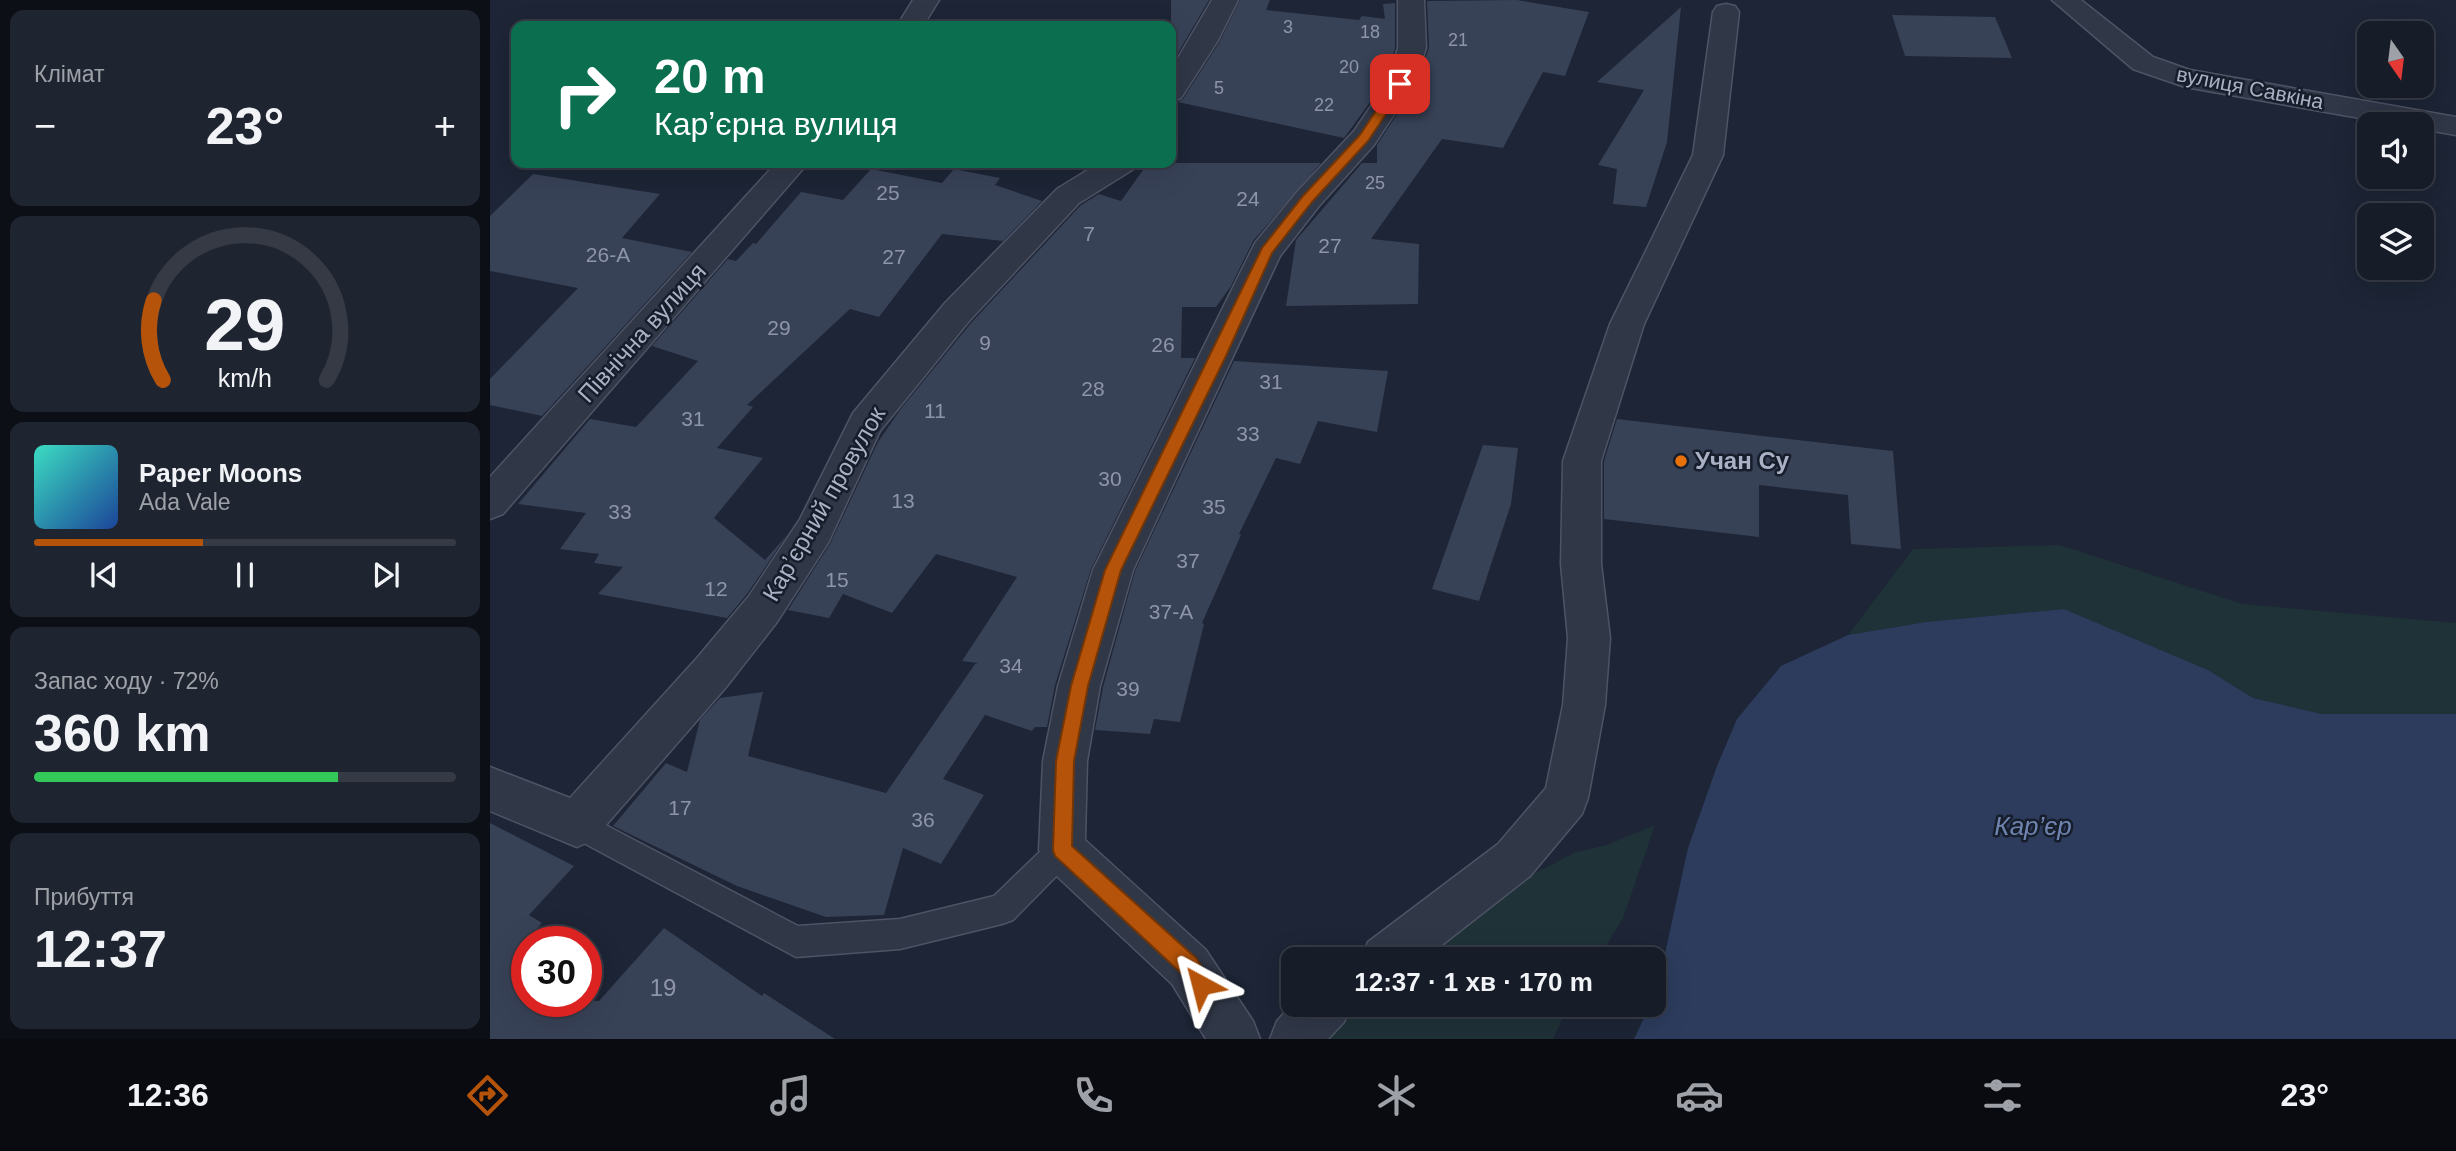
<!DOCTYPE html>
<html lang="uk">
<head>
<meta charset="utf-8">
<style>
	:root { --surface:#161c28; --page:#1f2530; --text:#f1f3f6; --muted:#9ea1a8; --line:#353a45; --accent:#b45309 }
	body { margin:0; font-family:Arial,sans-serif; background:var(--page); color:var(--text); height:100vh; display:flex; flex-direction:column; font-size:26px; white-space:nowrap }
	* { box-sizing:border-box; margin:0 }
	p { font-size:23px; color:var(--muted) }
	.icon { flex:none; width:38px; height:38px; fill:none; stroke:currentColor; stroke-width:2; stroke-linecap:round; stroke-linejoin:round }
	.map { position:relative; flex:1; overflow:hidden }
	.details { display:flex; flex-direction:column; gap:10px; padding:10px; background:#0c0f16; width:490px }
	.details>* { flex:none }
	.guide { position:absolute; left:21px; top:21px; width:665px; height:147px; border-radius:14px; box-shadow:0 7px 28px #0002,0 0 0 2px var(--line); background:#0b6e4f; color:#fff; overflow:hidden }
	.needle { width:46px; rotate:166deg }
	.buttons { position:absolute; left:1867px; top:21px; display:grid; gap:14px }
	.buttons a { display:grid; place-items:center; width:77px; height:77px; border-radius:14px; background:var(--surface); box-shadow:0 7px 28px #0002,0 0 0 2px var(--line); font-size:35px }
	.speed { position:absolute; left:21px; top:926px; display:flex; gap:14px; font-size:35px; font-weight:700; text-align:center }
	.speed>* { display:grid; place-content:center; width:91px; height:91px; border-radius:50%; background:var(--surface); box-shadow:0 7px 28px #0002,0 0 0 2px var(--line); line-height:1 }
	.speed .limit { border:10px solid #d22; background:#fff; color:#111 }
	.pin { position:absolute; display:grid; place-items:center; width:60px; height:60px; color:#fff; margin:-30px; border-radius:14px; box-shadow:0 4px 10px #0006 }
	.me { position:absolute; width:77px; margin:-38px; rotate:322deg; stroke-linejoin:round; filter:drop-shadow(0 0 5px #0008) }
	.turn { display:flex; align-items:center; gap:24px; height:147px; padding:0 28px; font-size:32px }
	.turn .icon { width:91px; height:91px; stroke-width:2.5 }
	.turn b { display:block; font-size:49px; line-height:60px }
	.big { font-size:52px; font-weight:700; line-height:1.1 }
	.details .tile { flex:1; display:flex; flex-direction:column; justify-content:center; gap:10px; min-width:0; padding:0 24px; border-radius:14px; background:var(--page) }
	.details .dial { align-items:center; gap:0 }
	.dial svg { height:182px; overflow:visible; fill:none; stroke:var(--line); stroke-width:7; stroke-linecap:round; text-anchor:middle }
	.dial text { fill:var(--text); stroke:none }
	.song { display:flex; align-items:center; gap:21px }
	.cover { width:84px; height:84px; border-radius:10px; background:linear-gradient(135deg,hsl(170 70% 55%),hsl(220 70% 35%)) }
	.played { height:7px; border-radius:4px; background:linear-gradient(90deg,var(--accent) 40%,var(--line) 40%) }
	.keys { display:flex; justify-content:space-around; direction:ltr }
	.heat { display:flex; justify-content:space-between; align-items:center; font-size:38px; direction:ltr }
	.charge { height:10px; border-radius:5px; background:linear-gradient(90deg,#34c759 72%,var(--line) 0) }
	.trip { position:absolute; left:791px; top:947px; width:385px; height:70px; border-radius:14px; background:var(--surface); box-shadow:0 7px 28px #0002,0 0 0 2px var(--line); font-weight:700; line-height:70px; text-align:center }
	.tabs { display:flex; height:112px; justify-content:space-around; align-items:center; background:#090b10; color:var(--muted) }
	.tabs .icon { width:49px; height:49px }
	.tabs .active { color:var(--accent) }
	.tabs b { font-size:32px; color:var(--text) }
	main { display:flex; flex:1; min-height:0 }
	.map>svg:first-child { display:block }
	.green { fill:#1f3237 }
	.water { fill:#2d3c5d }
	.building { fill:#384257 }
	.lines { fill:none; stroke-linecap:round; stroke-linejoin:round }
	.lane-casing { stroke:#4e5465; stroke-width:3 }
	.street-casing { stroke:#4e5465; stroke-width:3 }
	.lane { fill:#303747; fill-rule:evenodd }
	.street { fill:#303747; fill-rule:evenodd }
	.route { fill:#b45309; stroke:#753606; stroke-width:2 }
	.food-dot { fill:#e8710a; stroke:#161d2b; stroke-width:2.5 }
	.labels { text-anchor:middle; stroke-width:5; stroke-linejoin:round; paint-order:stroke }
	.far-number-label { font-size:18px; fill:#8e95a9 }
	.far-street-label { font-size:21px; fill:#aab1c4; stroke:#161d2b }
	.number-label { font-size:21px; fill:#8e95a9 }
	.street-label { font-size:24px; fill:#aab1c4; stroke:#161d2b }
	.poi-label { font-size:24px; font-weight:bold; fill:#aab1c4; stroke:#161d2b; text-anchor:start }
	.near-number-label { font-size:24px; fill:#8e95a9 }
	.water-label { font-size:26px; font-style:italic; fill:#6f84b0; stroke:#161d2b }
</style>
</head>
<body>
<main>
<section class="details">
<div class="tile"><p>Клімат</p>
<div class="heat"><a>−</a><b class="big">23°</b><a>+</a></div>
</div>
<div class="tile dial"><svg viewBox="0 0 100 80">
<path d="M14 69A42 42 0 1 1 86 69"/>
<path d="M14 69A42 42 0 0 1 10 34" stroke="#b45309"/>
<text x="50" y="56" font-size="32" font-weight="700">29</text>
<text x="50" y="72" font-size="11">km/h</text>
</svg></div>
<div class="tile">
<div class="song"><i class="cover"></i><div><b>Paper Moons</b><p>Ada Vale</p></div></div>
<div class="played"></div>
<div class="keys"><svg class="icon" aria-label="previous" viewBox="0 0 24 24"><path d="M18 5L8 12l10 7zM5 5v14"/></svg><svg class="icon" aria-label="pause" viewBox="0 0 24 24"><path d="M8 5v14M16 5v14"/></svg><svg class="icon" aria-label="next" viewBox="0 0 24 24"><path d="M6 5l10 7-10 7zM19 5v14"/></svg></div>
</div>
<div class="tile"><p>Запас ходу · 72%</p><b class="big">360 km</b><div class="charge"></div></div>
<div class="tile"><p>Прибуття</p><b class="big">12:37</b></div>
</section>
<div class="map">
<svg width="1966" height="1039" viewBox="0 0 1966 1039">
	<rect width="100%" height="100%" fill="#1d2536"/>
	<path class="green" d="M1570,545L1752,604L1966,623V714H1832L1763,698L1718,670L1574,609L1436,622L1358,635L1423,549Z
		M1165,825L1133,918L1108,959H897L946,924L1086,852L1117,845Z
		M848,1005H1079L1063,1039H815Z"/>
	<path class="water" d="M1574,609L1718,670L1763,698L1832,714H1966V1039H1144L1160,1005L1164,1004L1198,848L1227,766L1247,719L1291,666L1358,635L1436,622Z"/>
	<path class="building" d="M681,0H719L681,65Z
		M750,0H780L776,10L869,20L872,16L895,19L893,4L905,3V48L894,83L854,138L688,102L693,99L729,43Z
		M1027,0L1099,12L1075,76L1053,72L1013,148L952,139L881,239L929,244L928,304L796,306L806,240L872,163H887V145L926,85L939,48L937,1Z
		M1191,7L1177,142L1156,207L1123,204L1127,169L1108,165L1154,90L1107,82Z
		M1402,15L1505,17L1522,58L1415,56Z
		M658,163H831L763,241L741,286L726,307H692L691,358H705L601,569L565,685L557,727H545L542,731L495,715L453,779L494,795L451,864L413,848L394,915L336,917L247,886L123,826L176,763L197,772L210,720L230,698L273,692L258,756L396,793L485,664L488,663L472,661L527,577L446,554L402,613L353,594L339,618L298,610L340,544L388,442L410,410L481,323L591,205L609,194L631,201Z
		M381,169L452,183L464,169L510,178L505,185L552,201L513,241L452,234L389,317L360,309L257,405L263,407L227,448L273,458L224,518L275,560L297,535L257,594L237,618L108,594L133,567L104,563L109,554L70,549L96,513L28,504L100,419L146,427L208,361L162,346L238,259L246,261L263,243L266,244L311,192L353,200Z
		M43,174L170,194L132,238L202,252L52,416L0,405V379L88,288L0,271V216Z
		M744,361L898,371L887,432L828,421L810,464L786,458L749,534L751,535L712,623L714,624L690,722L664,719L660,734L605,730L613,687L645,571Z
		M1127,419L1403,451L1411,549L1361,544L1358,495L1269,485V537L1114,519V461Z
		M993,445L1028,448L1021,504L989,601L942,589Z
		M0,823L84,866L39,915L52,923L37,940V1001H109L174,928L272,996L274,993L345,1039H0Z"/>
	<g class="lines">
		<g class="lane-casing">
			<path id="lane" d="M87,810L308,926L410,919L504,896L562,840L572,835L582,840L587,850L582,860L523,920L512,924L410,949L306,957L77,834L72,824L77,814Z"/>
		</g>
		<g class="street-casing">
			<path id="street" d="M423,0H449L433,26H407Z
				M722,0H748L727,42L691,98L681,101V70Z
				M908,0H934L936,48L924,84L884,145L829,206L790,256L643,570L610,686L597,761L595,840L716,950L763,1021L770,1039H716L682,984L556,866L549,850L553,761L568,686L603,570L765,243L807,192L864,131L896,84L908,48Z
				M1562,0H1591L1663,57L1700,70L1966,117V135L1932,129V124H1904L1695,87L1643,69Z
				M1236,4L1245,6L1249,12L1233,155L1154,324L1111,461V564L1120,638L1115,705L1098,798L1092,814L1040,876L934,959H871L878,942L1008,844L1056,788L1073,705L1078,638L1071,564L1073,461L1120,324L1203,155L1223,12L1227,6Z
				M286,163H318L13,514L0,519V477Z
				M609,163H646L642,170L589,203L479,321L390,431L338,543L287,622L237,686L103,840L87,847L0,811V767L80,798L207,658L259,596L310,519L363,413L455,303L567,189Z
				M803,1003V1004H861L854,1022L838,1039H780L787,1021Z"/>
		</g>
		<use href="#lane" class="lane"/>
		<use href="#street" class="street"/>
	</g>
	<path class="route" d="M910,80L916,84L878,141L822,202L782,253L736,356L631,570L598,686L584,761L582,846L707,959L721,985L718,992L711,995L704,992L692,974L565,856L563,850L566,761L581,686L615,570L772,248L813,196L870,135L906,81Z"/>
	<circle class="food-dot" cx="1191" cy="461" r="7"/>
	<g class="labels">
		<g class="far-number-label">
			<text x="798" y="33">3</text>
			<text x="880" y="38">18</text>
			<text x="968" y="46">21</text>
			<text x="859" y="73">20</text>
			<text x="729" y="94">5</text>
			<text x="834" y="111">22</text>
			<text x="885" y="189">25</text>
		</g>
		<g class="far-street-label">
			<text transform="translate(1760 88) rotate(11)" y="7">вулиця Савкіна</text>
		</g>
		<g class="number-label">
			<text x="398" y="200">25</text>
			<text x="758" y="206">24</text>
			<text x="599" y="241">7</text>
			<text x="840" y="253">27</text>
			<text x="118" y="262">26-А</text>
			<text x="404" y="264">27</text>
			<text x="289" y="335">29</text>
			<text x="495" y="350">9</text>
			<text x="673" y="352">26</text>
			<text x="781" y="389">31</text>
			<text x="603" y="396">28</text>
			<text x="445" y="418">11</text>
			<text x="203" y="426">31</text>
			<text x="758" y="441">33</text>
			<text x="620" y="486">30</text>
			<text x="413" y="508">13</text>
			<text x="724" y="514">35</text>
			<text x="130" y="519">33</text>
			<text x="698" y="568">37</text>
			<text x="347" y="587">15</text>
			<text x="226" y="596">12</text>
			<text x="681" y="619">37-А</text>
			<text x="521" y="673">34</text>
			<text x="638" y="696">39</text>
			<text x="190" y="815">17</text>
			<text x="433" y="827">36</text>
		</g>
		<g class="street-label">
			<text transform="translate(152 333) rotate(-48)" y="8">Північна вулиця</text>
			<text transform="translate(334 504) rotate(-60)" y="8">Карʼєрний провулок</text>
		</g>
		<g class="poi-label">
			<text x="1205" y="469">Учан Су</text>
		</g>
		<g class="near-number-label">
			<text x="173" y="996">19</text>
		</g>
		<g class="water-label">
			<text x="1543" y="835">Кар’єр</text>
		</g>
	</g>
</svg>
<div class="buttons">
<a><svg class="needle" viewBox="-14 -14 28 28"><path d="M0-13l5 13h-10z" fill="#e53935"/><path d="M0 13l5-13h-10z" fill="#9ea1a8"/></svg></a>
<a><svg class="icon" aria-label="sound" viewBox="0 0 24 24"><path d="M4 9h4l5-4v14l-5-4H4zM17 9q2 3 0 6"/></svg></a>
<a><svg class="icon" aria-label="layers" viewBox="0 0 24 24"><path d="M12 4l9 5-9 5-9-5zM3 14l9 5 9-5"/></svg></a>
</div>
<div class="speed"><div class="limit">30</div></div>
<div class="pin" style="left:910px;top:84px;background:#d93025"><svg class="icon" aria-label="arrive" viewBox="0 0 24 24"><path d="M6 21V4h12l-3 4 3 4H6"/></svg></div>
<svg class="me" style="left:711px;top:985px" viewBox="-20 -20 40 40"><path d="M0-17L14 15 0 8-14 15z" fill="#b45309" stroke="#fff" stroke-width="4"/></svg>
<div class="trip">12:37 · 1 хв · 170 m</div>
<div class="guide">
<div class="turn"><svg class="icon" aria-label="right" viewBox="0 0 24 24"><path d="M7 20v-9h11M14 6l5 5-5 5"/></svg><div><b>20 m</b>Карʼєрна вулиця</div></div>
</div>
</div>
</main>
<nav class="tabs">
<b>12:36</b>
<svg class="icon active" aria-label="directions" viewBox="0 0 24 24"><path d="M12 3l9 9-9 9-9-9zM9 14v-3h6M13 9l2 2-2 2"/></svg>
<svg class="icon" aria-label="music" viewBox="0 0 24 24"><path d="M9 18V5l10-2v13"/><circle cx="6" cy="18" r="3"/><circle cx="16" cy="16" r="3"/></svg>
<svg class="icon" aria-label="phone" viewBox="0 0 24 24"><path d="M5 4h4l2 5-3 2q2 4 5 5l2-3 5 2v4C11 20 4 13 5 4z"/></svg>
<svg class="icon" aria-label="climate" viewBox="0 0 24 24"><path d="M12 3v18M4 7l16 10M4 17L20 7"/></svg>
<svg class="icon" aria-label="car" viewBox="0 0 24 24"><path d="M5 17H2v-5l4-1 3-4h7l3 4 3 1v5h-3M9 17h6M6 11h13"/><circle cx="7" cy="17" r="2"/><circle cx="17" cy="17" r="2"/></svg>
<svg class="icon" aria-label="filters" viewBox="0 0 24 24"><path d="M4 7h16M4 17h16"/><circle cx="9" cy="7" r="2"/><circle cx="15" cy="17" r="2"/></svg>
<b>23°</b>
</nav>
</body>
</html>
